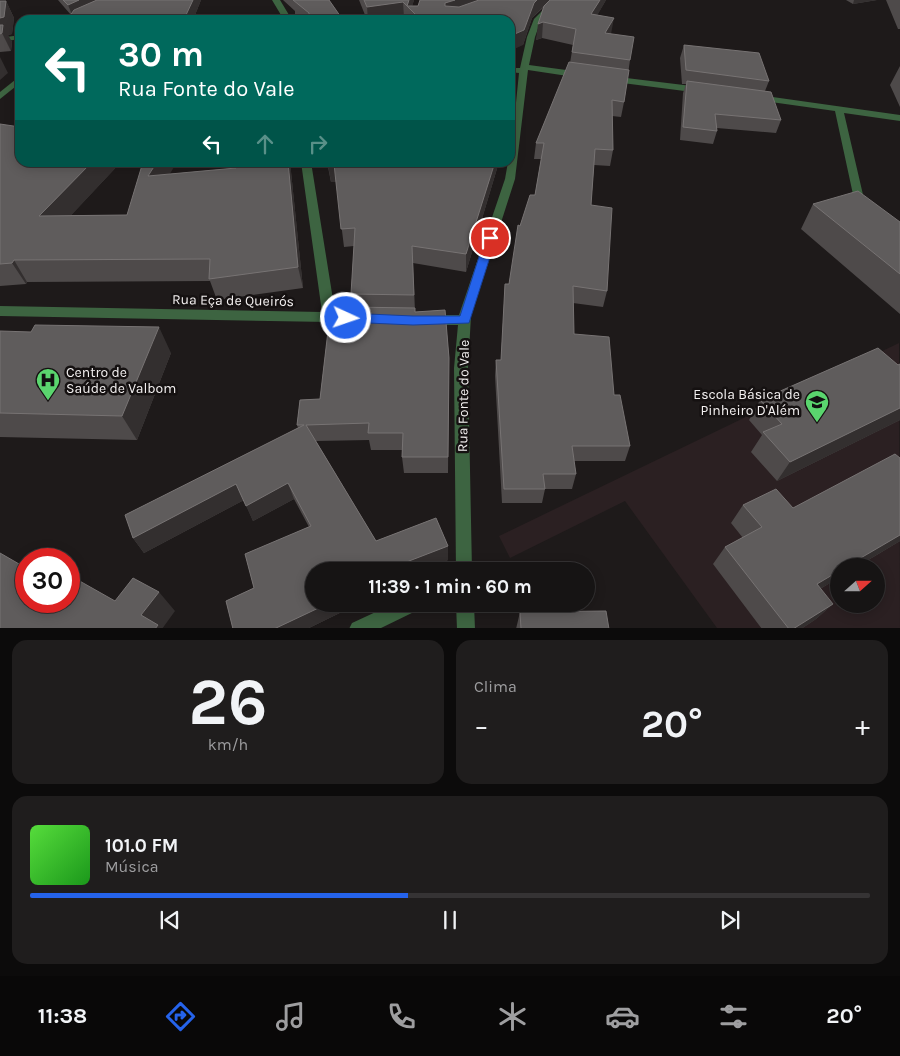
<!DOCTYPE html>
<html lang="pt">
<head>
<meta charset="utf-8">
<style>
	:root { --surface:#161414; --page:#1f1d1d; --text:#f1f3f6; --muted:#9e9ea0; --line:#353334; --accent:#2563eb }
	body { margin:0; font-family:Karla,sans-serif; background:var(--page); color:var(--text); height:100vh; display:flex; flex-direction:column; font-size:19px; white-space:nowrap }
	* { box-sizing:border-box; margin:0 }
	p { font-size:16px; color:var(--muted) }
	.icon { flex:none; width:28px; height:28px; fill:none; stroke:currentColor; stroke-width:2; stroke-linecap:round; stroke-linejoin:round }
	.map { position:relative; height:628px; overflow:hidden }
	.drawer { display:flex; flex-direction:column; gap:12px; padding:12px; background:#0c0b0b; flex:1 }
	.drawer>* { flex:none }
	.top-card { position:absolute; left:15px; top:15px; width:500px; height:152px; border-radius:15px; box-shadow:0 2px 12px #0003,0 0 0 1px var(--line); background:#00695c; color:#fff; overflow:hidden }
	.needle { width:32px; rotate:69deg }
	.fabs { position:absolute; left:830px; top:558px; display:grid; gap:10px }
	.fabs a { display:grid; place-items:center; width:55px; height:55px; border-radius:50%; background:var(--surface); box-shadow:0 2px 12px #0003,0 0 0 1px var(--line); font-size:25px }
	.speed { position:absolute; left:15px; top:548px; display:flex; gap:10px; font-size:25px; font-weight:700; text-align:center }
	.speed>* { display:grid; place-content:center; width:65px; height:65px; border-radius:50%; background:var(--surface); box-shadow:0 2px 12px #0003,0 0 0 1px var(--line); line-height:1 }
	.speed .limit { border:8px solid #d22; background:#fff; color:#111 }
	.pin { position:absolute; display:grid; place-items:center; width:42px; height:42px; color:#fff; margin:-21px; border:2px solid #fff; border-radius:50%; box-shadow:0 1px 5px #0007 }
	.me { position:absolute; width:55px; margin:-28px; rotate:93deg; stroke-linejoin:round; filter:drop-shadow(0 0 4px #0008) }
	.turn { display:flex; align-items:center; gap:18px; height:105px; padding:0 20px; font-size:22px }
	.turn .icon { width:65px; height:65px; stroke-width:2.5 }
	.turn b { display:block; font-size:35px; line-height:42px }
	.lanes { display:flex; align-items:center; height:48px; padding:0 20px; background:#0003; justify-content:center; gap:25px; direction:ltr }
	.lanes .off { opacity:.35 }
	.big { font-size:38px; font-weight:700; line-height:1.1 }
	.drawer .widget { flex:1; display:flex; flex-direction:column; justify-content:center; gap:8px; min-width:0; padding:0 18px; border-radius:15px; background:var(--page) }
	.drawer .dial { align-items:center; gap:0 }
	.dial b { font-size:65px; line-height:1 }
	.song { display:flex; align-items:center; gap:15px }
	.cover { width:60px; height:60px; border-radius:8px; background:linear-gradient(135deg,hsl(110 70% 55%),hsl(120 70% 35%)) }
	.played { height:5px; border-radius:2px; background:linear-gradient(90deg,var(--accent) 45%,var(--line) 45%) }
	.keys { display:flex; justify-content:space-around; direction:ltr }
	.heat { display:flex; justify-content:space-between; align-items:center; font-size:28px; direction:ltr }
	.drawer .tiles { flex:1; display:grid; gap:12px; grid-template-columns:1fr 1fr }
	.widget:last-child { grid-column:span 2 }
	.trip { position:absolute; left:305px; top:562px; width:290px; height:50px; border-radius:25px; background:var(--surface); box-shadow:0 2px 12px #0003,0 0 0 1px var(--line); font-weight:700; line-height:50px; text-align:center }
	.tab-bar { display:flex; height:80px; justify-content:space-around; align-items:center; background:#090808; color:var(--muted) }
	.tab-bar .icon { width:35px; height:35px }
	.tab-bar .selected { color:var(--accent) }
	.tab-bar b { font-size:22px; color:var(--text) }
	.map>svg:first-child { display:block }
	.built { fill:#2b2022; fill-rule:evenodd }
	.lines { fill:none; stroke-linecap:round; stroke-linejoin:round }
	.minor { fill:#3d6441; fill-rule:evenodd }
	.wall { fill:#4e4a4a }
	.shaded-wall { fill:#332f2f }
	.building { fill:#5f5c5c; stroke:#777373 }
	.route { fill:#2563eb; stroke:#184099 }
	.labels { text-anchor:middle; stroke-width:5; stroke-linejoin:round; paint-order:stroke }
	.street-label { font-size:14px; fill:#f4f1f1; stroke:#151111 }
	.poi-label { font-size:14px; fill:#f4f1f1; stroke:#151111; text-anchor:start }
</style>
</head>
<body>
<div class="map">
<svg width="900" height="629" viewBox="0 0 900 629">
	<rect width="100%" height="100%" fill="#1e1a1a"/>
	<path class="built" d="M899,343L900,628H717L625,501L510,558L499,536ZM839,566H876V604H839Z"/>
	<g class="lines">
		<path class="minor" d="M272,0H280L292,20H284Z
			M553,0H561L541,20L535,37L529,65L581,72L585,75L581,78L528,70L515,179L471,316L468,368L472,571H456L454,368L458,325H430L426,323L424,320L426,317L430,315H459L505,179L508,162H510L519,73L510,72V68H520L527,37L534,19Z
			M20,35V39L0,42V38Z
			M20,76V83L0,99V92Z
			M610,76L700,87L704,90L700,93L607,81V77Z
			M759,95L900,115V121L844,113L864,199L868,205L867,207H859L854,199L835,111L756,100L755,98Z
			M301,162H311L335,312L349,314L351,317L349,320L329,322L0,316V306L322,312Z
			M393,604H421L418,610L379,629H349L352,623Z
			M456,604H474L475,629H457Z"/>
	</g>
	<path class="wall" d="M58,0H201L193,20H67L71,15Z
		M283,0H329L343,20H301L295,15V11Z
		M359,0H414L412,6H418L420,0H606L597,15L630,60L624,102L621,117L612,116L613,150L610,166L594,165L591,205L607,291L603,307L573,303L574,334L614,395L630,446L625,461H574L576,474L572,489H545L542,503H502L495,376L496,360H501L505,284H509L520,226L535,195L541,159H534L536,143L570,63L573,45L542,38L536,40L544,7L532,18L523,45L510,20H407L404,17L385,20H367Z
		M846,0H877L853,4Z
		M886,0H900V29H898Z
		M0,1H6L14,18L12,34L8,35L12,42L11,51L0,52Z
		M684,45L769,81L765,91L781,120L776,133L717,128V131L713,144L680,140L683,93L686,84H682L680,58Z
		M900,66V107L890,85Z
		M0,124L20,162H121L71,215H127L170,174L236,168L290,162L303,288L217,300L210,281L27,282L26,284L0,286Z
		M327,162H499L466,272L413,263L415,312L445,310L449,358L448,473H404L402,457V450H371L369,440L316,441L376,541L436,518L448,546V560L420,571H314V604H365L354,611L352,607L307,629H233L226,601L254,588L245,554L309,527L294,499L253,521L244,500L144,553L133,538L125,515L298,428L297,425L300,400L320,399L330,314L350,313V307H353L351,294L354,246L344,247L336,182H331Z
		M813,204L900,222V314L801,229Z
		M0,331L171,353L137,440L0,437Z
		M900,364V420L777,481L751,452L762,435L749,420L760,400Z
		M900,458V541L820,589L833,604L816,619L801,629H762L713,564L725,547L743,538L731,523L743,505L793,508Z
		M520,612L609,629H516Z"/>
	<path class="shaded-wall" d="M79,0H111L73,17L68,5Z
		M193,0H201L193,20H188L186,15Z
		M409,0H414L411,10L407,6V20V6Z
		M455,0H502L445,20V3Z
		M537,0H550L532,18L523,45L510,51V36L534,3Z
		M600,0H606L589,30L591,14Z
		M854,0H877L853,4Z
		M6,1L14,18L12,34L8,35L12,42L11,51L2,33L0,34V18Z
		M403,2L404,17L385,20H368L367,7Z
		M614,18L611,34L603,49L605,33Z
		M543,22L542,38L536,40L538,24Z
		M0,57L8,73L0,80Z
		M514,96L512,121L510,128V115Z
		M92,162H121L51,237L39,216Z
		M157,162H177L156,197L148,176Z
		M288,162H290L303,288L298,267Z
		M495,162H499L466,272V254Z
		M334,164L337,182H331L328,165Z
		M14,260L27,282L26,284L12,263Z
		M159,327L171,353L137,440L122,416Z
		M900,408V420L777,481L790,462Z
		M288,483L294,499L253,521L246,506Z
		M236,484L244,500L144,553L133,538Z
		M900,535V541L858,566H847Z
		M448,546V560L420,571H392L409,561Z
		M839,571V578L800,600L817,584Z
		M159,592L175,611L162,629H154L141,615Z
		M327,604H351L352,607L307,629H274Z
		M352,604H365L354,611Z
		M833,604L816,619L801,629H793Z"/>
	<path class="building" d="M63,0H79L68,5Z
		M97,0H193L186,15L116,18L115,20H67L74,10Z
		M293,0H329L343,20H309V13Z
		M364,0H409L407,6L403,2L367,7Z
		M420,0H455L445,3V6L459,7L479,0H537L534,3L524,30L510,36V20H421L407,6H418Z
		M550,0H600L591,14L614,18L605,33L634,37L630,60L572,52L576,29L543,22L538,24L544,6Z
		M0,1H6L4,17L0,18Z
		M0,25H3L2,33L0,34Z
		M684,45L759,53L769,81L686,70Z
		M569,62L629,70L624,102L612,100L613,150L595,149L591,205L612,208L607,291L573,286L574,334L609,337L614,395H620L630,446H572L576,474H543L545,489H504L496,360H501L505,284H509L518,225L520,226L530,195H535L544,143H536Z
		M687,81L771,92L781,120L715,114L717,131L683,127Z
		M510,86L514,96V104L510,115Z
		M0,124L20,127V162H92L39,216L127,215L143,162H157L148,176L236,168L235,162H288L298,267L209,279L210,259L14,260L12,263L0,264Z
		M328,162H495L466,254L412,246L414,295L351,294L355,228L341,229L334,164L328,165Z
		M858,191L900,222V274L813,204Z
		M350,307L415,308V312L445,310L449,358L448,457H402L403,433H368L369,423L306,425L376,541L436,518L448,546L409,561L392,571H314V604H327L274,629H233L226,601L254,588L245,554L311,526L288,483L246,506L236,484L133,538L125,515L304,425H297L300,400L320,399L330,314L350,313Z
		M35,325L159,327L122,416L0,413V331L31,332Z
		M878,348L898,365L900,364V408L790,462L763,432L782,424L760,400Z
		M895,454L900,458V535L847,566H839V571L817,584L833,604L793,629H789L725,547L762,527L743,505L776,489L793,508Z
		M0,553L26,568V601H69V575L115,601L133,578L159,592L141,615L158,625L155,629H0Z
		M606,611L609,629H521L520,612Z"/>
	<path class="route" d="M490,235L496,238L469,323L413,325L346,322L340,318L346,313L413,316H460L485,238Z"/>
	<defs>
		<g id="hospital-pin" transform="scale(1.25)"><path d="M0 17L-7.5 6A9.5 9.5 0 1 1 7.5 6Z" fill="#5ad56e" stroke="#151111"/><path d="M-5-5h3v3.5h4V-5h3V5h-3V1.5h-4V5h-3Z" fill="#111"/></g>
		<g id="school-pin" transform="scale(1.25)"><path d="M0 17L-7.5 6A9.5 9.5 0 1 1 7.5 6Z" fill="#5ad56e" stroke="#151111"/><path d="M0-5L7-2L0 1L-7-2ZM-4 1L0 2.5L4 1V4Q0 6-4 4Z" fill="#111"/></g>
	</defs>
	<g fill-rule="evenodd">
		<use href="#hospital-pin" x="48" y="380"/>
		<use href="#school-pin" x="817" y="402"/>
	</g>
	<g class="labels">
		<g class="street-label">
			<text transform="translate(233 300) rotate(1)" y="5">Rua Eça de Queirós</text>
			<text transform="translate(463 396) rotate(-89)" y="5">Rua Fonte do Vale</text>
		</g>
		<g class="poi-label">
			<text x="66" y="377">Centro de<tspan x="66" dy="16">Saúde de Valbom</tspan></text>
			<text x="800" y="399" text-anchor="end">Escola Básica de<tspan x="800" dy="16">Pinheiro D'Além</tspan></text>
		</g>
	</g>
</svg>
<div class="fabs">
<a><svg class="needle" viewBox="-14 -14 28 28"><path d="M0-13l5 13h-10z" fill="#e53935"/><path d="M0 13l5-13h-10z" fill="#9e9ea0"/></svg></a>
</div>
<div class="speed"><div class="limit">30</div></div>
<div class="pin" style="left:490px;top:238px;background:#d93025"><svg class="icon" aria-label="arrive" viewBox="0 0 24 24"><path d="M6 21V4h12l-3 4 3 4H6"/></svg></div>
<svg class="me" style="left:346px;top:318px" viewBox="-20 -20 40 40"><circle r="17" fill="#2563eb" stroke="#fff" stroke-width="3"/><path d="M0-11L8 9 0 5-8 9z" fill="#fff"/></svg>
<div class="trip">11:39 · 1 min · 60 m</div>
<div class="top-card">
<div class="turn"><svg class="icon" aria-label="left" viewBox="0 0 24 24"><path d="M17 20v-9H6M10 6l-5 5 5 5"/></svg><div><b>30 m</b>Rua Fonte do Vale</div></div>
<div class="lanes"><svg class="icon" aria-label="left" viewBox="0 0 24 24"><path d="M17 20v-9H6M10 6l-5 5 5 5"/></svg><svg class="icon off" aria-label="ahead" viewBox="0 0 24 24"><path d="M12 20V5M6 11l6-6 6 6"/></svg><svg class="icon off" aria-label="right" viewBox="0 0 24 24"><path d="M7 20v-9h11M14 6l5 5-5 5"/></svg></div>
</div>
</div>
<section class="drawer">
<div class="tiles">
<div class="widget dial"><b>26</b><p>km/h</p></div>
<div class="widget"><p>Clima</p>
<div class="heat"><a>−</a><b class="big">20°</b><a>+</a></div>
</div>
<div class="widget">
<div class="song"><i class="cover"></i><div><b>101.0 FM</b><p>Música</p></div></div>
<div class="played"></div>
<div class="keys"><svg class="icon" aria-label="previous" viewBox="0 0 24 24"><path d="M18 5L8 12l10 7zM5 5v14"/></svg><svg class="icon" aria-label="pause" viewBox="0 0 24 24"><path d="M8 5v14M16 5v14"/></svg><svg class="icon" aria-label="next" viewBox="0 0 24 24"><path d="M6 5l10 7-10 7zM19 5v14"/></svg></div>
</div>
</div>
</section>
<nav class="tab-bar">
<b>11:38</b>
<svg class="icon selected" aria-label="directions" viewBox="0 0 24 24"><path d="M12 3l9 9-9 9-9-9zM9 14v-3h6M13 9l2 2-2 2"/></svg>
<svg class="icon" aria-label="music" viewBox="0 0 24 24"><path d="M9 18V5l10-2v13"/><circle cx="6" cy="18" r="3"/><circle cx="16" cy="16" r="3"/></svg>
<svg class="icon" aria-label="phone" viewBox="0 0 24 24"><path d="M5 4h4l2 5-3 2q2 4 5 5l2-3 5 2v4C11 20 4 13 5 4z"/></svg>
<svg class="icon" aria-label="climate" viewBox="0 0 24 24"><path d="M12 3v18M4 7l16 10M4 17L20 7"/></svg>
<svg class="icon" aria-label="car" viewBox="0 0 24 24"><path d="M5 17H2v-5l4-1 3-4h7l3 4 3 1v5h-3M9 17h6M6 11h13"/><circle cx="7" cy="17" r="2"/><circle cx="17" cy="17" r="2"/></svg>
<svg class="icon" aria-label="filters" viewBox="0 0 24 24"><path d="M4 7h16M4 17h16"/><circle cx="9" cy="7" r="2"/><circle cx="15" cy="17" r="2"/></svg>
<b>20°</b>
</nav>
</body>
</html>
